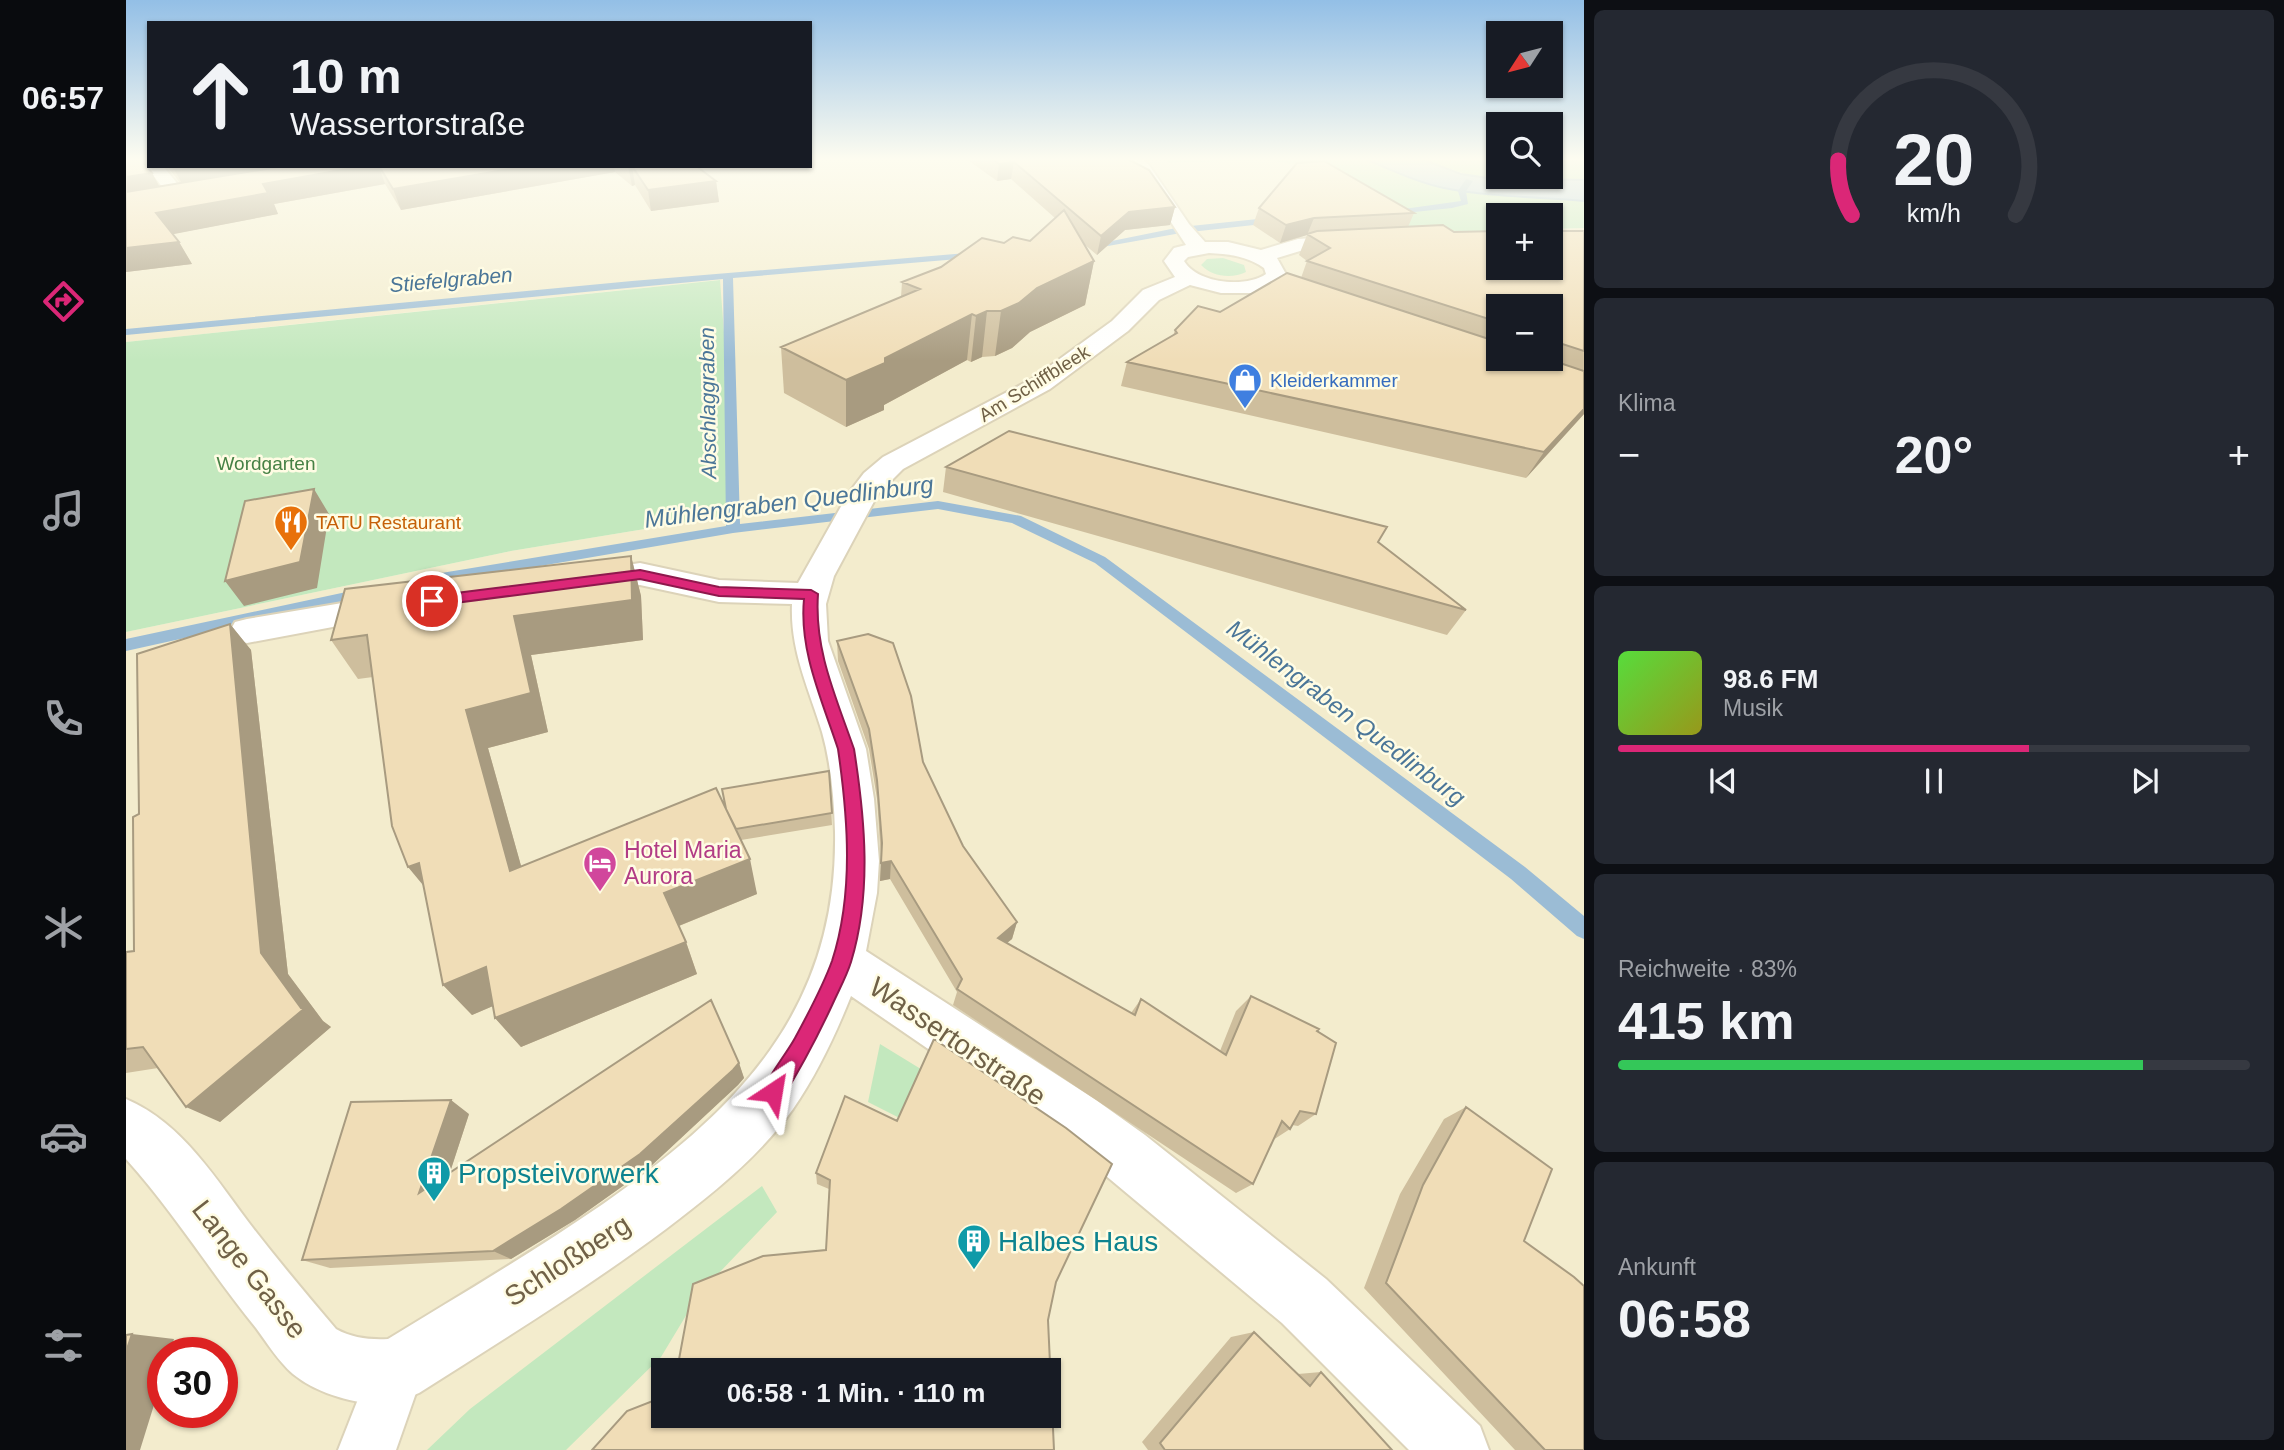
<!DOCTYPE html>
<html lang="de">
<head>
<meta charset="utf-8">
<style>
	:root { --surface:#171b24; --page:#242831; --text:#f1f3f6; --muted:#9ea1a6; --line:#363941; --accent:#db2777 }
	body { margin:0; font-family:Helvetica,sans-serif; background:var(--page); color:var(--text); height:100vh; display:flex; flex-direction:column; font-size:26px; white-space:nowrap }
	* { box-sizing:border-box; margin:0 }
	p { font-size:23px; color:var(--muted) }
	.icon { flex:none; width:38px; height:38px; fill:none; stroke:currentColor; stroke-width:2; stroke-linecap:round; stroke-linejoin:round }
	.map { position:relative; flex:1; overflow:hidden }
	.details { display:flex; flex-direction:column; gap:10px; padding:10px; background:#0d0f14; width:700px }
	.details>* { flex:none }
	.hud { position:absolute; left:21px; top:21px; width:665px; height:147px; border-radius:0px; box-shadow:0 2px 5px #0004; background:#171b24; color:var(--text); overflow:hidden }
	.needle { width:46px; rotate:234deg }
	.tools { position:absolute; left:1360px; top:21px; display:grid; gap:14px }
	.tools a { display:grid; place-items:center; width:77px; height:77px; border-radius:0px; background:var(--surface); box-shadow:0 2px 5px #0004; font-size:35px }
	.speed { position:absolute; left:21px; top:1337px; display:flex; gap:14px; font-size:35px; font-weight:700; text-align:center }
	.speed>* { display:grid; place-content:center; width:91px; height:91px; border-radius:50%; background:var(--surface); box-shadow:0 2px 5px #0004; line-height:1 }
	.speed .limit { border:10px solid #d22; background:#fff; color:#111 }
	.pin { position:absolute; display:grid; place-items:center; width:60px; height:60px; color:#fff; margin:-30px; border:4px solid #fff; border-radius:50%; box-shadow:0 2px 7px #0007 }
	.me { position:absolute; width:77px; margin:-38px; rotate:33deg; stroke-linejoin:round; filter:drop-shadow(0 0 5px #0008) }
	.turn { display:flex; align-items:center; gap:24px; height:147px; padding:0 28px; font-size:32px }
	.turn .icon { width:91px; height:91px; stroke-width:2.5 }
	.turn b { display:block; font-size:49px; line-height:60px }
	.big { font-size:52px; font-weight:700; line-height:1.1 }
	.details .tile { flex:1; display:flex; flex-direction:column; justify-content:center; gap:10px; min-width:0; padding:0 24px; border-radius:10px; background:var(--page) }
	.details .dial { align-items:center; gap:0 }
	.dial svg { height:182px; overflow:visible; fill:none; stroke:var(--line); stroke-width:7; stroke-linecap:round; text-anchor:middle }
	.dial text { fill:var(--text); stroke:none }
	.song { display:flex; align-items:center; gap:21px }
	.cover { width:84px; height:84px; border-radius:10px; background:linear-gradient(135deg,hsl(110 70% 55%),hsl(60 70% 35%)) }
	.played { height:7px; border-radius:4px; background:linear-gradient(90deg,var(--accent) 65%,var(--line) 65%) }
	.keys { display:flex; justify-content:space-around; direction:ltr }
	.heat { display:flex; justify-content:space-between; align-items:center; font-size:38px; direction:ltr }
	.charge { height:10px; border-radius:5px; background:linear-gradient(90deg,#34c759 83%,var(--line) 0) }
	.trip { position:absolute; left:525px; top:1358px; width:410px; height:70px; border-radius:0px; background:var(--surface); box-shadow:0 2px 5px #0004; font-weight:700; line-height:70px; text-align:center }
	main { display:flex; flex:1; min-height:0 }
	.tabs { display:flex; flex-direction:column; width:126px; justify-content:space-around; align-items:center; background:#090b0e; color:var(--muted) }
	.tabs .icon { width:49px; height:49px }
	.tabs .selected { color:var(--accent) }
	.tabs b { font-size:32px; color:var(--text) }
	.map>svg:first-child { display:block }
	.residential { fill:#f3eccd; fill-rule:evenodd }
	.green { fill:#c3e8be }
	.water { fill:#b4cfe3; stroke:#9bbcd5; stroke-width:2 }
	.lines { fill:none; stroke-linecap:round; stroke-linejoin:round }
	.stream { fill:#9bbcd5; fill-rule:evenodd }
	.pedestrian-casing { stroke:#dcd3b9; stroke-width:4 }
	.minor-casing { stroke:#dcd3b9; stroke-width:4 }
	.pedestrian { fill:#fff; fill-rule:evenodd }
	.minor { fill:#fff; fill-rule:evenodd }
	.wall { fill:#cebe9d; fill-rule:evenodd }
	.shaded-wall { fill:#a89b80 }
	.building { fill:#f0ddb7; stroke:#a89b80; stroke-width:2 }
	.route { fill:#db2777; stroke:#8e194d; stroke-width:2 }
	.labels { text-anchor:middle; stroke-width:5; stroke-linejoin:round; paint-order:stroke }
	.far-shop-label { font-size:19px; fill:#366cbe; stroke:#fffce4; text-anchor:start }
	.far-street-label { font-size:19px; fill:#706147; stroke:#fffce4 }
	.far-park-label { font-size:19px; fill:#468145; stroke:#fffce4 }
	.far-food-label { font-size:19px; fill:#c56008; stroke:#fffce4; text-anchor:start }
	.far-water-label { font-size:21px; font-style:italic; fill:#4b7698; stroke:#fffce4 }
	.hotel-label { font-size:23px; fill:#b23c85; stroke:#fffce4; text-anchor:start }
	.water-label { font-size:24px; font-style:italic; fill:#4b7698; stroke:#fffce4 }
	.near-street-label { font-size:28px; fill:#706147; stroke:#fffce4 }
	.near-culture-label { font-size:28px; fill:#0d838f; stroke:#fffce4; text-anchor:start }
</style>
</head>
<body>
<main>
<nav class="tabs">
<b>06:57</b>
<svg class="icon selected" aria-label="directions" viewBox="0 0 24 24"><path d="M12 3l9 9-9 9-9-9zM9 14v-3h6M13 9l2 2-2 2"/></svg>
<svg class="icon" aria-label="music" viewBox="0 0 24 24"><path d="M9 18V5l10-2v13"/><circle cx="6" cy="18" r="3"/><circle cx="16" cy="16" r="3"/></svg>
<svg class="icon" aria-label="phone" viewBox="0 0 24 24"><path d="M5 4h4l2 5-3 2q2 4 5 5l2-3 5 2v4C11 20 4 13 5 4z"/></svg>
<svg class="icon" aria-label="climate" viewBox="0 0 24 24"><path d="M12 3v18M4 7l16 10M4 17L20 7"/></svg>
<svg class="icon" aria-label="car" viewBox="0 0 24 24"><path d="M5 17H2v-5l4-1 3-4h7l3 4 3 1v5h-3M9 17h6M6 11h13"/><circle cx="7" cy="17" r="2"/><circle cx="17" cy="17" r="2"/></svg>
<svg class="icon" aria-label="filters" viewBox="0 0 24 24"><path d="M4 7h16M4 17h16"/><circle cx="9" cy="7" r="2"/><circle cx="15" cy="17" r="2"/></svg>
</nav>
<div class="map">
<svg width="1458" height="1450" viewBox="0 0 1458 1450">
	<rect width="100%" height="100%" fill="#fbf8de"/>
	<path class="residential" d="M0,158H23V166H684V158H1035L1043,163L1141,160L1200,169L1288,233L1372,231V268H1424L1425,229L1458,228V1450H0V632L385,551L604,515L607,451L593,280L0,342ZM1372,306H1424V359H1372ZM37,1353H96V1412H37ZM537,1370H922V1416H537Z"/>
	<path class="green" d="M1035,158H1237L1275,174L1315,187L1348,193L1458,201V228L1425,229L1424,215H1372V231L1288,233L1199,169L1141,160L1043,163Z
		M1293,158H1372V177H1424L1425,158H1458V180L1348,177Z
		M1097,258L1118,265L1120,272C1106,279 1086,277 1075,265L1081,259Z
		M594,280L607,451L604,515L385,551L0,632V342Z
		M754,1044L834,1093L815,1139L742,1102Z
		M636,1186L651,1212L573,1294L535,1357L440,1450H301L344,1409Z"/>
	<path class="water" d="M1237,158H1293L1335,174L1361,178L1458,180V201C1412,197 1363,197 1318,188C1290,182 1263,169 1237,158Z"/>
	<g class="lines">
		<path class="stream" d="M1340,179L1347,181L1340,191L1342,204L1326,208L1260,215L1256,212L1335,201L1332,191Z
			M1152,217L1155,222L1055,233L965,249L961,246L1055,227Z
			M853,252L856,253V257L607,278L614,524L812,501L895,516L979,557L1399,867L1458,916V939L1451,936L1385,879L969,563L886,523L812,509L607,533L297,586L292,584L290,581L292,578L297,576L600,526L597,279L0,335V329L506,281Z
			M239,588L247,593L244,597L0,651V639Z"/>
		<g class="pedestrian-casing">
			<path id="pedestrian" d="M270,1342L289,1351L298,1370L270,1450H212L251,1351Z"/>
		</g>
		<g class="minor-casing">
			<path id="minor" d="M999,158H1016L1023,165L1063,224L1079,242H1102L1135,250L1172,239L1230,235L1240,241L1230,247L1174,251L1151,258L1161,276L1149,287L1129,293H1095L1064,285L1033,300L1002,331L924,389L777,469L752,494L708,576L700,604L702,641L740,749L748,799L753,861L751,893L740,951L970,1100L1019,1135L1200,1279L1354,1426L1363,1450H1283L1156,1323L979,1175L932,1138L725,996C709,1036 691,1074 667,1109C633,1157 586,1194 540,1229C461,1288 376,1340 293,1393C285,1396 276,1401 268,1402C237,1408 191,1394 167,1374C153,1362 141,1343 130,1328C85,1273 48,1212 0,1159V1099C57,1123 91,1181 127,1228C154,1263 182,1296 210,1329C226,1338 244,1340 262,1339C334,1295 407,1252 477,1204C613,1109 712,1009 709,832C708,798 705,764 696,732C683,689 664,651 666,604L593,602L514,585L459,592L447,589L443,581L447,573L514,563L593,580L672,583L722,494L738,473L757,457L906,379L986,321L1017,290L1049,277L1038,261L1048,248L1060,245L1018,181ZM1083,253C1103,254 1121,256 1138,268L1140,274C1120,288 1072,284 1058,261L1062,257Z
				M22,162L23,166H37L62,197L59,201H47L20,166Z
				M264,595L276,598L281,606L276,614L121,643L109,640L104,631L109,622L121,619Z"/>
		</g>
		<use href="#pedestrian" class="pedestrian"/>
		<use href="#minor" class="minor"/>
	</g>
	<path class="wall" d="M0,158H23V161L21,159L19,164L26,173L33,186L54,183L41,166H570L590,181L593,202L525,211L509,185L506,186L489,172L275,210L259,184L148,204L152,214L46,234L53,242L66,264L0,272Z
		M839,158H1000L1049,207L1044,225L999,230L971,255L958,244L968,261L959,305L904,332L886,348L869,356L856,357L845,362L841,360L758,405V410L720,427L658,393L655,347L775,297L776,282L878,243L904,241L929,218L885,179L871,181Z
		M1133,208L1288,213L1282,227L1328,232L1458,231V414L1400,478L995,386L1001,362L1047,336L1049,330L1094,312L1175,278L1181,261L1173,255L1181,235L1154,243L1127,225ZM1372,306H1424V359H1372Z
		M820,467L1252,542L1340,610L1321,635L817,492Z
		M505,556L515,596L517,640L405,655L422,732L362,748L395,866L600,809L703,771L706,825L615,840L631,894L553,926L560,942L571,974L395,1047L369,1018L367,1006L346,1015L317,985L298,886L247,677L232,679L205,640Z
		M104,624L125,650L162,974L197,1021L205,1027L94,1122L32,1068L0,1073V952L8,951L13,814Z
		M711,641L797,762L837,846L891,922L886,939L881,943L1005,1013L1015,999L1094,1051L1110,1011L1125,996L1191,1031L1190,1114L1172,1126L1166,1125L1164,1129L1147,1140L1127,1184L1110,1193L827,1005L831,992L764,879L754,881L755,859L751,799L743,749L712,661Z
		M613,1063L618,1078L612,1085L525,1166L449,1220L385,1259L204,1268L176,1260L343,1114L324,1172Z
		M1340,1107L1398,1241L1458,1450H1389L1238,1288L1274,1194L1318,1119Z
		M690,1173L930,1282L922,1320L537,1416L700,1250L703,1189L691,1184Z
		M1128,1332L1172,1374L1195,1372L1266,1450H1022L1016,1442L1105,1337Z"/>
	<path class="shaded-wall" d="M12,158H20L21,159L18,168Z
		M888,162L885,179L871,181L873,164Z
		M65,166H193L59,189L48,169Z
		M238,166H253L259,184L148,204L152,214L43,235L30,213L137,184Z
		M402,166H488L489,172L275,210L267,189Z
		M502,166H506L509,185L506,186Z
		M26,173L37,193L0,200V177Z
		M590,181L593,202L525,211L522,190Z
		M1049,207L1044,225L999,230L971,255L975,236L1003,212Z
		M1188,218L1181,235L1154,243L1160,225Z
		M53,242L66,264L0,272V248Z
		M968,261L959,305L904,332L886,348L869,356L875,311L911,288Z
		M861,311L856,357L845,362L850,316Z
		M846,314L841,360L758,405V410L720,427V380L759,358Z
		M1458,409V414L1400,478L1418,452Z
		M188,489L203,514L191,588L118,606L99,581Z
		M505,556L515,596L517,640L405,655L422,732L362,748L406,905L384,871L340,710L388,616Z
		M104,624L125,650L162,974L197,1021L205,1027L94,1122L60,1107L135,953Z
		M624,859L631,894L550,927L538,893Z
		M765,861L764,879L754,881L755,863Z
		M293,863L311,902L282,867Z
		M891,922L886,939L867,954L872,938Z
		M560,942L571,974L395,1047L369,1018Z
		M360,967L386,998L346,1015L317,985Z
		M613,1063L618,1078L612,1085L525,1166L449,1220L385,1259L367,1251Z
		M325,1100L343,1114L314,1203L293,1193Z
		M6,1334L48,1339L44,1353H37V1376L14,1450H0V1352Z"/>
	<path class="building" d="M0,158H14L26,173L0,177Z
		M865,158H1000L1023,170L1049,207L1003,212L975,236L888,162L873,164Z
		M1198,161L1288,213L1188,218L1160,225L1133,208L1171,163Z
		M46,166H65L48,169Z
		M158,166H238L137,184L142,193L30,213L53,242L0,248V192Z
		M253,166H402L267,189Z
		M506,166H570L590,181L522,190Z
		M938,210L968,261L911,288L893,303L875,311H861L850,316L846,314L759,358V363L720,380L655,347L794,289L776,282L815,267L856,238L878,243L887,237L904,241Z
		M1317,225L1328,232L1372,231V268H1424V231H1458V351L1424,340V306H1372V322L1181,261L1204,248L1181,234L1191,231Z
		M1161,273L1372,342V359H1422L1458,371V409L1418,452L1001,362L1051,333L1049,330L1072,306L1094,312Z
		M883,431L1261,527L1252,542L1340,610L820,467Z
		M188,489L174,562L99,581L119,501Z
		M505,556L506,600L388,616L405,693L340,710L384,871L590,788L624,859L538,893L560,942L369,1018L360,967L317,985L293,863L282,867L266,826L241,635L205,640L219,589Z
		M104,624L135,953L175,1008H179L60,1107L17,1047L0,1049V952L8,951L7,817L13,814L11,654Z
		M742,634L767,643L785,696L797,762L837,846L891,922L872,938L1009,1015L1015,999L1100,1055L1125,996L1193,1029L1191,1031L1210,1043L1190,1114L1174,1111L1164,1129L1156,1121L1127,1184L831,989L836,979L765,861L755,863L756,843L751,780L743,729L711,641Z
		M703,771L706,813L610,829L600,809L596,789Z
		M585,1000L613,1063L607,1070L514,1154L435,1209L367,1251L176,1260L225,1102L325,1100L293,1193Z
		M808,1039L940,1128L986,1164L930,1282L922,1320L928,1450H466L501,1411L537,1397V1416H922V1370H551L567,1284L637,1256L700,1250L704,1180L690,1173L719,1096L771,1121Z
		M1340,1107L1426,1169L1398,1241L1448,1277L1458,1286V1450H1419L1260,1283L1297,1185Z
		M1128,1332L1184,1386L1195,1372L1266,1450H1039L1034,1443Z
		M6,1334L0,1352V1335Z"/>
	<linearGradient id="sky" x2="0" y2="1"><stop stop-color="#93bfe6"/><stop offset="0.44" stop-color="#fdfcf0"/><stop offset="1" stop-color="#fdfcf0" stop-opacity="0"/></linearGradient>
	<rect width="1458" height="361" fill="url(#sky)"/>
	<path class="route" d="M514,570L593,587L685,590L692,594C688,650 710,697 728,749C739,819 746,893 725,962C721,975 714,988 708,1001C692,1036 675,1068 655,1100L647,1103L639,1100L636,1092C644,1073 659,1056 669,1038C682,1014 697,986 706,961C728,893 722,818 712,749C696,700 673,651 678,599L593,596L514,579L306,606L299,601L306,596Z"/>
	<defs>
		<g id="shop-pin" transform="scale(1.75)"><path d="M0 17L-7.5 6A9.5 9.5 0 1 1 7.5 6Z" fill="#3f7fe0" stroke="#fffce4"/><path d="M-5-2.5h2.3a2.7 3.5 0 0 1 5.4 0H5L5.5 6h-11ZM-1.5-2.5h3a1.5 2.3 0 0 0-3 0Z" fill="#fff"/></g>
		<g id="restaurant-pin" transform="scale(1.75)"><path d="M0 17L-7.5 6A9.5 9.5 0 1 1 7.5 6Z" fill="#e8710a" stroke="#fffce4"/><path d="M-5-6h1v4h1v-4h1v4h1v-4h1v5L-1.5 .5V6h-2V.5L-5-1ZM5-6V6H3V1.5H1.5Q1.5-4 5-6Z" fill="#fff"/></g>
		<g id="hotel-pin" transform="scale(1.75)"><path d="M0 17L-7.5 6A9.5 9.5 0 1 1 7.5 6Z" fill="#d1479c" stroke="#fffce4"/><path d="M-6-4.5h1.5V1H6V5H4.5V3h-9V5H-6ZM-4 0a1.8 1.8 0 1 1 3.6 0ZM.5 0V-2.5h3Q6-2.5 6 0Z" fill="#fff"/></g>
		<g id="building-pin" transform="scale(1.75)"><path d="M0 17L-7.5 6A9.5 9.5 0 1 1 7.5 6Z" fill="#0f9aa8" stroke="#fffce4"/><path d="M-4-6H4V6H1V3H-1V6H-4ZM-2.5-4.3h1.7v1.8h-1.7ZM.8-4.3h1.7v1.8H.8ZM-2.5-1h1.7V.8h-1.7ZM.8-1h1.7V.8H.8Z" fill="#fff"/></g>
	</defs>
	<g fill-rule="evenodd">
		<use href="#shop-pin" x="1119" y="380"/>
		<use href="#restaurant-pin" x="165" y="522"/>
		<use href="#hotel-pin" x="474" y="863"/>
		<use href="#building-pin" x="308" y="1173"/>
		<use href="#building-pin" x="848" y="1241"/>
	</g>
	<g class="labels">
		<g class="far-shop-label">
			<text x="1144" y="387">Kleiderkammer</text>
		</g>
		<g class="far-street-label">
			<text transform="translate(908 383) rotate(-32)" y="7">Am Schiffbleek</text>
		</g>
		<g class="far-park-label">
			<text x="140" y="470">Wordgarten</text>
		</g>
		<g class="far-food-label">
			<text x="190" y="529">TATU Restaurant</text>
		</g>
		<g class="far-water-label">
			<text transform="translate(325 280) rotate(-5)" y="7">Stiefelgraben</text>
			<text transform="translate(582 403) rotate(-91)" y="7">Abschlaggraben</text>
		</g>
		<g class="hotel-label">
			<text x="498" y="858">Hotel Maria<tspan x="498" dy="26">Aurora</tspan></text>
		</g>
		<g class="water-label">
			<text transform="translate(663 502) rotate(-7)" y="8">Mühlengraben Quedlinburg</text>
			<text transform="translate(1220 713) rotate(37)" y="8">Mühlengraben Quedlinburg</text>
		</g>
		<g class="near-street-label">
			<text transform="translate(832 1041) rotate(34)" y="10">Wassertorstraße</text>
			<text transform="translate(441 1260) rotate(-33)" y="10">Schloßberg</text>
			<text transform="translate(124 1269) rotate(52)" y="10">Lange Gasse</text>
		</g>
		<g class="near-culture-label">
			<text x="332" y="1183">Propsteivorwerk</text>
			<text x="872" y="1251">Halbes Haus</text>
		</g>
	</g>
</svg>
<div class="tools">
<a><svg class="needle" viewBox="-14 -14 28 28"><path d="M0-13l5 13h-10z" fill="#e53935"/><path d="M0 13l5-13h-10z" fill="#9ea1a6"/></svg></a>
<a><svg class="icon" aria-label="search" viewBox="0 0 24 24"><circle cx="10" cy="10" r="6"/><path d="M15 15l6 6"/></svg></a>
<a>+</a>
<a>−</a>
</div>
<div class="speed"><div class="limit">30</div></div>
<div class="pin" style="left:306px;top:601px;background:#d93025"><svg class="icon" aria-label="arrive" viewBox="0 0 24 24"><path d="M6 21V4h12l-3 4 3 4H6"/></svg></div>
<svg class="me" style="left:647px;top:1092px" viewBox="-20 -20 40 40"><path d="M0-17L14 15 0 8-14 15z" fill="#db2777" stroke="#fff" stroke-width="4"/></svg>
<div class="trip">06:58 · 1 Min. · 110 m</div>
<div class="hud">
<div class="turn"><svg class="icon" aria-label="ahead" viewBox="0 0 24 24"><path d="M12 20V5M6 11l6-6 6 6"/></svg><div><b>10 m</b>Wassertorstraße</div></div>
</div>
</div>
<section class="details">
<div class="tile dial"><svg viewBox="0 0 100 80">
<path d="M14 69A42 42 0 1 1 86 69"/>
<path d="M14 69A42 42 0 0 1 8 45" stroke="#db2777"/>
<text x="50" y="56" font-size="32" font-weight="700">20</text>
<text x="50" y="72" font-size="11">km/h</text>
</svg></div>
<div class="tile"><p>Klima</p>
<div class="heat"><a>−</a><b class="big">20°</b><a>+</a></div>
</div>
<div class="tile">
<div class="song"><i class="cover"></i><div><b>98.6 FM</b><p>Musik</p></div></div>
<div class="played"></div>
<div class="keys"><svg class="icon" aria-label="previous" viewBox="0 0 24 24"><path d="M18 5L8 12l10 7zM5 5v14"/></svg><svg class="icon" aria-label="pause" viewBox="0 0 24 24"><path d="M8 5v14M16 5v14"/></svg><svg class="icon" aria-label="next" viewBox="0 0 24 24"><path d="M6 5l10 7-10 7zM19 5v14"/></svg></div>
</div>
<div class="tile"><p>Reichweite · 83%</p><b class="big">415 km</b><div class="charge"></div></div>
<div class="tile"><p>Ankunft</p><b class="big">06:58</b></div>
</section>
</main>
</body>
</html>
